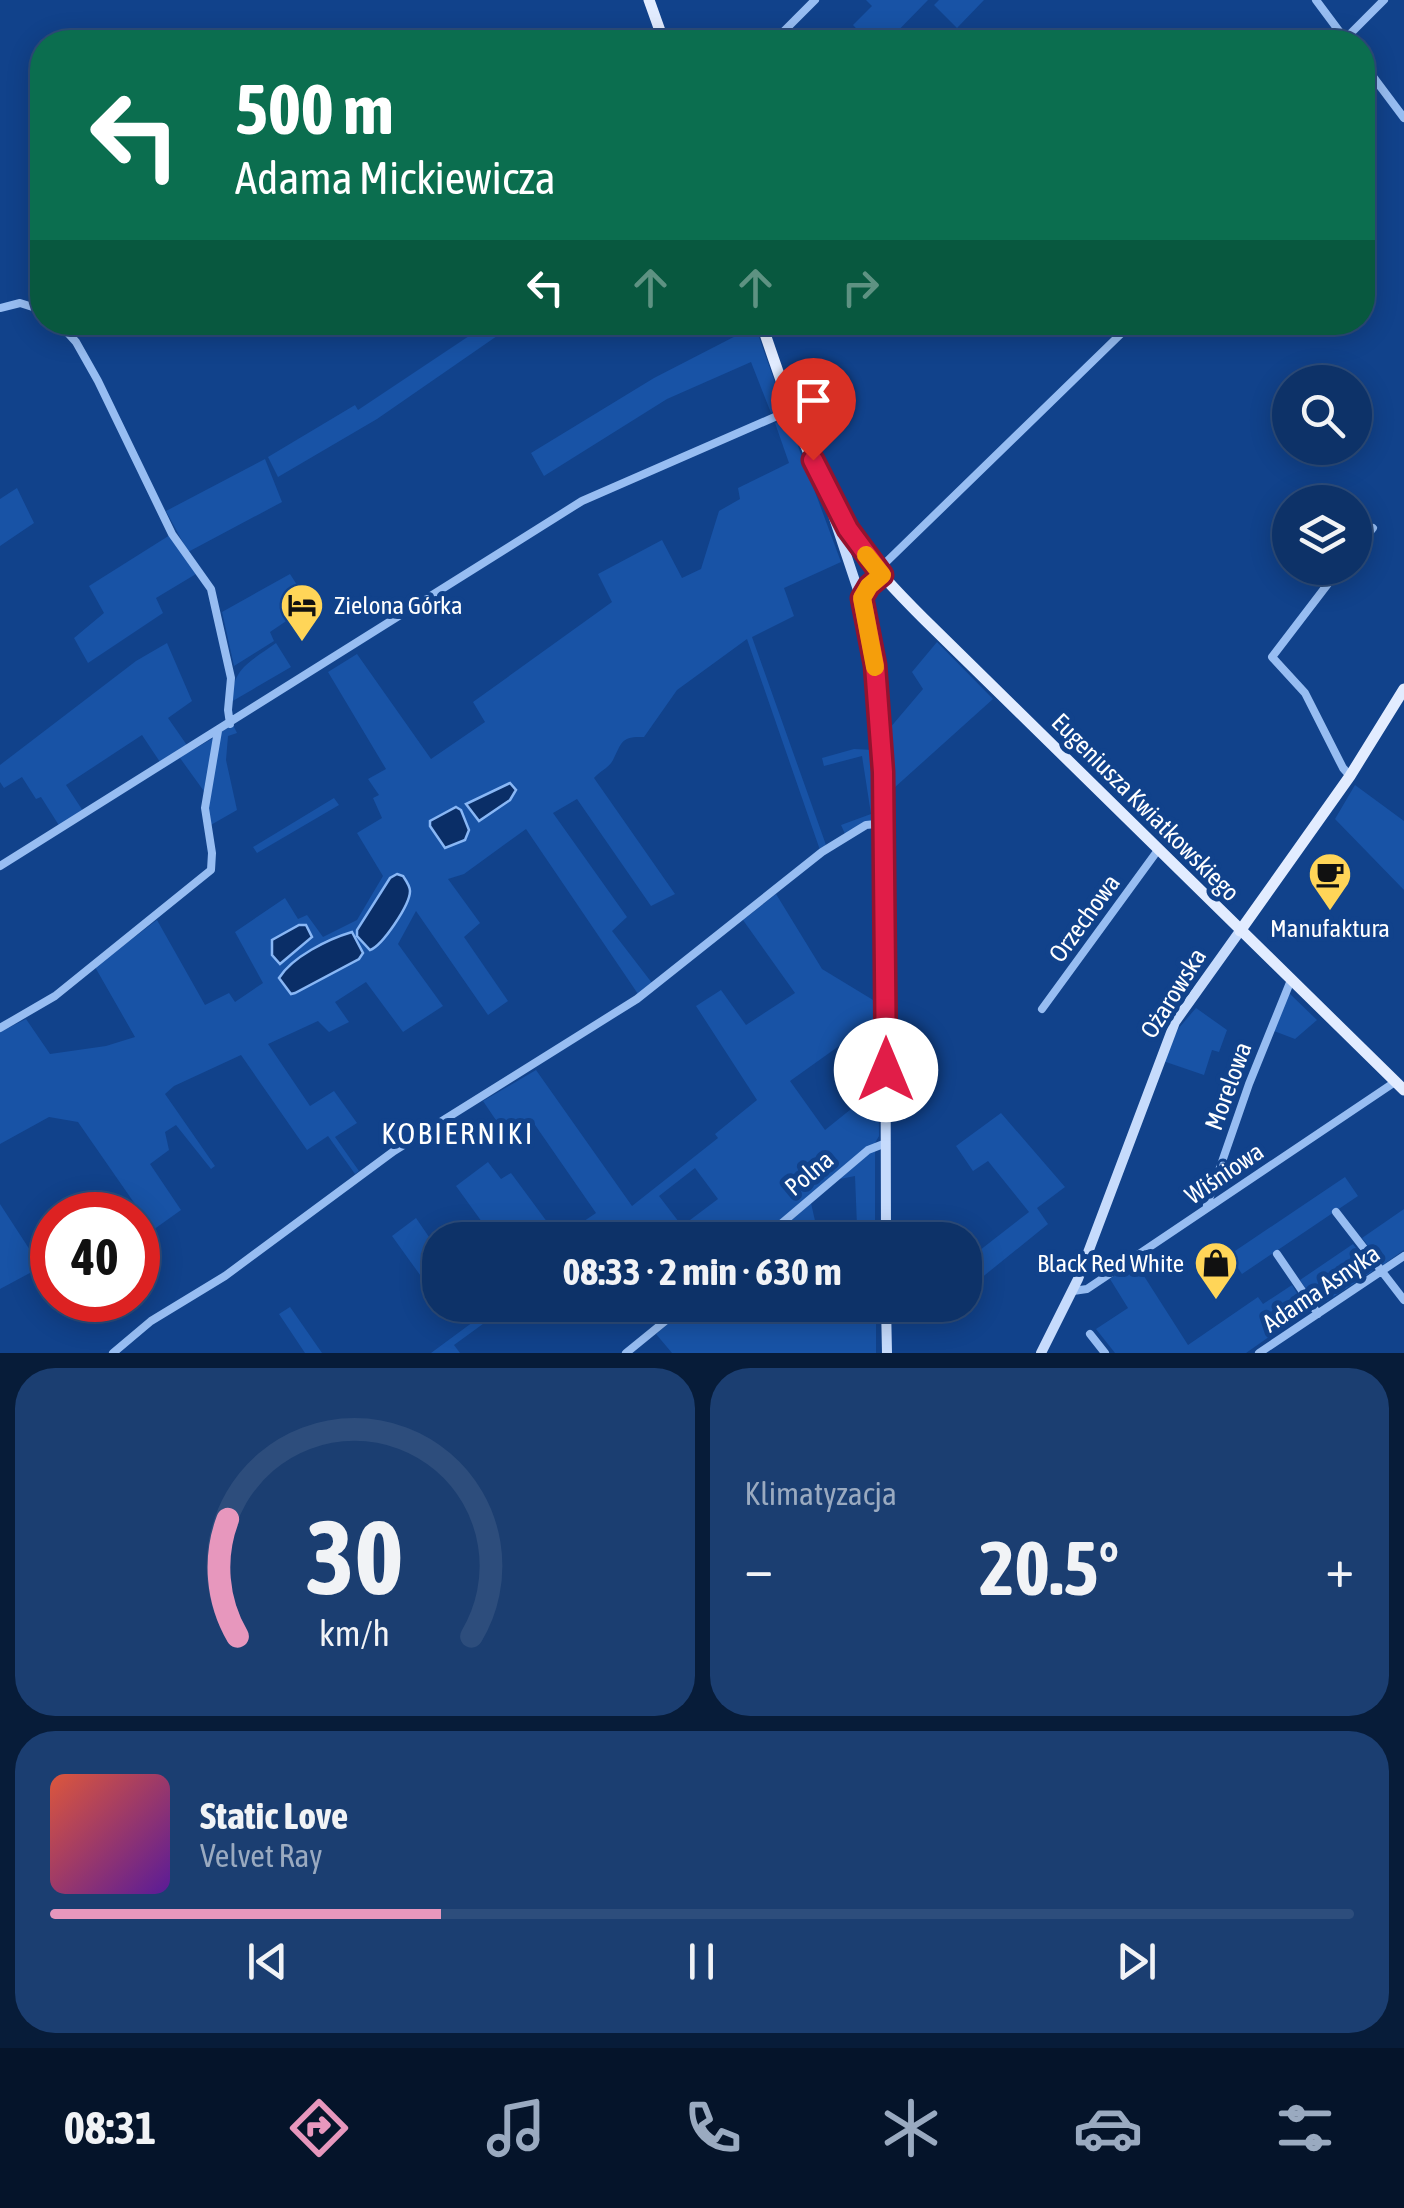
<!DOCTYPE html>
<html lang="pl">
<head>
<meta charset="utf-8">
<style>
	:root { --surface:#0d3268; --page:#1b3e71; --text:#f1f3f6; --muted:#9aaac0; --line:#2d4d7c; --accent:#e797bd }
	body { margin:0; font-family:"Asap Condensed",sans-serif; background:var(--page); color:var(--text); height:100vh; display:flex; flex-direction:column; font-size:38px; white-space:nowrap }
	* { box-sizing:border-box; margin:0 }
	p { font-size:32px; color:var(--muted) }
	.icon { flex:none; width:55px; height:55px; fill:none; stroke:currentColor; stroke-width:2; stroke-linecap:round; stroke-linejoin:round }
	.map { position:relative; height:1353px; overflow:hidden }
	.panel { display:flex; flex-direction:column; gap:15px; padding:15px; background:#071c39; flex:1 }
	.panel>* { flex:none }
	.banner { position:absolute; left:30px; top:30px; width:1345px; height:305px; border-radius:40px; box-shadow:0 5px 25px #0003,0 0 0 2px var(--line); background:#0b6e4f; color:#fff; overflow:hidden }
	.tools { position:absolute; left:1272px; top:365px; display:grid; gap:20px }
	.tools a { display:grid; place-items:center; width:100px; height:100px; border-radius:50%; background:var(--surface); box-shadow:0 5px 25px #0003,0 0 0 2px var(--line); font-size:50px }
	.speed { position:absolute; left:30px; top:1192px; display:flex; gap:20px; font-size:50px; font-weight:700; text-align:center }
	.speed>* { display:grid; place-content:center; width:130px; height:130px; border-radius:50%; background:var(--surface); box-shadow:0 5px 25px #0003,0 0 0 2px var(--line); line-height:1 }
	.speed .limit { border:15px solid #d22; background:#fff; color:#111 }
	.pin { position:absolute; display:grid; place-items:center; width:85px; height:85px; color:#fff; margin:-102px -42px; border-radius:50% 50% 50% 0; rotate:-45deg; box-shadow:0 0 10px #0007 }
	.pin .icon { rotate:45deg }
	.me { position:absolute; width:110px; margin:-55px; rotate:0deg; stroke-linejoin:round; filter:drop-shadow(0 0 8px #0008) }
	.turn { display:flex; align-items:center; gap:35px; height:210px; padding:0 40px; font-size:45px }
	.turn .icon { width:130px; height:130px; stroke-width:2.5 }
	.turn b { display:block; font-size:70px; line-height:85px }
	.lanes { display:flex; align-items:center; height:95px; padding:0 40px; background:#0003; justify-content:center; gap:50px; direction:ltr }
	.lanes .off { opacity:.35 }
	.big { font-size:75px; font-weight:700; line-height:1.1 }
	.panel .tile { flex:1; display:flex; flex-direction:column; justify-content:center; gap:15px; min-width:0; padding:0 35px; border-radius:40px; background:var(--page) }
	.panel .dial { align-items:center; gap:0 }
	.dial svg { height:260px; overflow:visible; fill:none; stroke:var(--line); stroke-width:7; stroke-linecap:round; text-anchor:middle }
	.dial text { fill:var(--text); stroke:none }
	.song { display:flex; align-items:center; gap:30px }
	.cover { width:120px; height:120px; border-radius:15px; background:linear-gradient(135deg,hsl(10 70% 55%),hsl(270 70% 35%)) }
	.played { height:10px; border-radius:5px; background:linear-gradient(90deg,var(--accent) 30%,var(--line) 30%) }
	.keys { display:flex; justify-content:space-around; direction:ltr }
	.heat { display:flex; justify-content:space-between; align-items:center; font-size:55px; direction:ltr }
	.panel .tiles { flex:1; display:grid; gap:15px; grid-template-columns:1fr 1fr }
	.tile:last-child { grid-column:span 2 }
	.trip { position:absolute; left:422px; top:1222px; width:560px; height:100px; border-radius:40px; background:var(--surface); box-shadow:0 5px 25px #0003,0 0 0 2px var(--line); font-weight:700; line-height:100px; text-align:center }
	.dock { display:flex; height:160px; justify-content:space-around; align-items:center; background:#05142a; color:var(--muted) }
	.dock .icon { width:70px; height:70px }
	.dock .active { color:var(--accent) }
	.dock b { font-size:45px; color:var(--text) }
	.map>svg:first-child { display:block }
	.green { fill:#1853a6; fill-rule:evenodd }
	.water { fill:#0a2e67; stroke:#89b7f5; stroke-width:2.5 }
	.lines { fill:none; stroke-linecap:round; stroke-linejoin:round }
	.street { stroke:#97bdf2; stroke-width:8 }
	.secondary { stroke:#c6dbfc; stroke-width:10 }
	.primary { stroke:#e2ecff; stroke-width:11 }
	.route-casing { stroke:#92132f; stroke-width:25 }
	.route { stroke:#e11d48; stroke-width:18 }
	.slow { stroke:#f59e0b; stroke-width:18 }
	.labels { text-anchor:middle; stroke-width:10; stroke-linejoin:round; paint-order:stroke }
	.poi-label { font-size:25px; fill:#fff; stroke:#11428b; text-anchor:start }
	.street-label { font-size:25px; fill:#fff; stroke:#11428b }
	.quarter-label { font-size:30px; letter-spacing:2.5px; fill:#fff; stroke:#11428b }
</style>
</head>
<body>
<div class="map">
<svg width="1404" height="1353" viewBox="0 0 1404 1353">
	<rect width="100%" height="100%" fill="#11428b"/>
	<path class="green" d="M866,0H928L887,42H869L853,25L872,6Z
		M939,0H984L957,28L934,5Z
		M490,322L507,323L510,327L377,419L278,477L268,457L355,405L358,410Z
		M755,326L784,408L771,413L751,362L667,399L544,476L531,453L654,378Z
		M788,419L841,562L784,588L794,616L752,637L826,845L820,850L747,639L677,690L644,737C621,736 622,742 613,760C609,768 600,771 594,778L675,894L651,906L577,799L553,813L627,917L612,931L652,983L638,994L526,829L464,874L448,879L480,923L464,937L508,1001L488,1015L416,911L398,944L443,1006L403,1032L366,982L335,1002L349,1022L329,1032L318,1021L268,1044L310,1106L334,1091L357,1123L335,1137L359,1171L355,1174L328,1136L307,1150L241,1055L174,1086L165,1094L215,1166L211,1169L176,1125L165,1132L169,1150L150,1164L181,1210L153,1230L78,1122L49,1117L0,1144V1032L26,1019L50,1054L106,1046L135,1037L95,967L157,920L205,1005L229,993L235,1002L263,983L235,932L285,898L298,919L307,915L323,937L357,920L383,876L357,833L382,818L373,798L379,795L368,779L386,769L328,672L357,654L431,759L485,722L473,702L612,602L598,574L662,540L682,578L701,569L719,511L740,499L738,488L789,463L775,423Z
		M265,459L282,502L188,552L166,511Z
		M17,488L34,523L0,546V499Z
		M170,535L196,574L156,598L163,613L88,663L74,638L104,613L89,586Z
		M290,574L310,605L270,632L274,641L234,666L222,612Z
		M937,642L993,699L894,788L889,729L923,689L912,672Z
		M167,643L192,701L168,718L191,751L215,737L206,794L180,758L164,768L142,735L66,785L83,811L60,827L41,797L36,799L22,777L4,788L0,782V765L136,661Z
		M276,643L291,667L231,702C233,667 250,662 276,643Z
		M233,725L237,733L228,736L226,760L237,810L209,826L208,808L221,732Z
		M854,749L873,750L877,821L845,834L841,825L871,814L862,756L824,766L822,758Z
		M1355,785L1404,821V890L1335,819Z
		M334,798L339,805L257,853L253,847Z
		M776,894L822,969L878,1003L879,1136L875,1143L757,1240H642L626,1220L600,1240H495L456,1186L488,1162L501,1179L511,1173L559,1238L596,1213L533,1122L508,1138L483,1101L536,1070L632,1206L718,1138L715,1134L757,1100L696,1006L721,990L746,1025L795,993L743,920ZM860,1031L865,1042L866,1097L825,1130L790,1081ZM695,1168L718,1199L682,1226L659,1196Z
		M1289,993L1317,1020L1295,1039L1274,1031Z
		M1196,1008L1227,1030L1219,1052L1212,1050L1204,1075L1163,1061L1178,1029Z
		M1001,1113L1065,1187L1037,1208L1048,1224L980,1279L966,1261L1029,1212L988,1161L973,1171L956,1146Z
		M872,1151H875V1240H768L811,1203L818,1234L857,1226L855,1176L840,1179Z
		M1345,1177L1358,1196L1242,1274L1229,1255Z
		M0,1204L41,1267L0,1289Z
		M1404,1209V1250L1383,1265L1362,1238Z
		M416,1218L440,1253V1277L428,1286L392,1236Z
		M1353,1244L1373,1271L1322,1304H1316L1300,1280Z
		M1135,1262L1188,1345L1258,1297L1263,1304L1292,1285L1307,1310L1246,1353H1115L1096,1329L1128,1308L1110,1279Z
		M496,1305H509L454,1345L460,1353H431Z
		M691,1305H876V1353H672L656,1334Z
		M290,1307L322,1353H305L279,1314Z"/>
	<path class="water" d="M510,783L516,790L510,800L479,821L466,804Z
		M456,807L461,810L469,830L465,840L445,848L430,826V821Z
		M397,874L403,876C405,879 410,886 410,891C410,905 382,946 370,950L357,936V930L390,878Z
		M299,925H306L312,937L280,964L272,955V940Z
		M352,932L363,953L359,959L295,993L291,994L279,978C292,957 328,939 352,932Z"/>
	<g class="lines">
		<path class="street" d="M1316,0L1345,39
			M1345,39L1384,0
			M773,42L815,0
			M1362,62L1404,118
			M0,308L20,303L42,310
			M58,322L76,342L98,381L172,534L211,589L231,678L228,710L230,724
			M1355,550L1373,528
			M1340,568L1272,657L1305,693L1343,768L1350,776
			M878,570L1130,325
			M0,866L582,501L793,409
			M1042,1009L1158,850
			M0,1028L55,996L211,870L212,853L205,808L218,731
			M1207,1205L1249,1084L1291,980
			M1336,1212L1404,1300
			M762,1240L868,1150L886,1143
			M1277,1254L1318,1314
			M1073,1291L1087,1289L1395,1082
			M1090,1334L1105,1353
			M113,1353L151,1321L225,1276L394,1151L637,999L822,852L866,825L885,823
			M626,1353L685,1305
			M1259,1353L1404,1256"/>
		<path class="secondary" d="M829,503L865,611L878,690L885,823L886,1240
			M862,598L869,586L882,575
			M886,1305L887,1353
			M1041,1353L1078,1279L1175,1022L1240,931"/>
		<path class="primary" d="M649,0L664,42
			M761,322C786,395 810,471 852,536C872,566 897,592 923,618L1404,1090
			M1240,931L1350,776L1404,689"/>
	</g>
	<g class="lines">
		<g class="route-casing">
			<path id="route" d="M813,460L848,529L882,575L869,586L862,598L875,665L883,772L886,1070"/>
		</g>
		<use href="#route" class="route"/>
		<path class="slow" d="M866,555L882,575L869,586L862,598L875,667"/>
	</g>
	<defs>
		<g id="hotel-pin" transform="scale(2.25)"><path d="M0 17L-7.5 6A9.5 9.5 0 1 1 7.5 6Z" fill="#ffd558" stroke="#11428b"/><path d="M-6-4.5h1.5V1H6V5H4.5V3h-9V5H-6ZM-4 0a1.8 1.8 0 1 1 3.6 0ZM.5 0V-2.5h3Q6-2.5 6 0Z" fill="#111"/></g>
		<g id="cafe-pin" transform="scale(2.25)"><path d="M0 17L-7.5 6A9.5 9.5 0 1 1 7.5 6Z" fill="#ffd558" stroke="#11428b"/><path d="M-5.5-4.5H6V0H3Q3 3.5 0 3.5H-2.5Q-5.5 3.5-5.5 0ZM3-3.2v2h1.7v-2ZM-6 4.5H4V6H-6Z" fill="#111"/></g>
		<g id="shop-pin" transform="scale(2.25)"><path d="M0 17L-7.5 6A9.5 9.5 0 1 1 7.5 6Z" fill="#ffd558" stroke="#11428b"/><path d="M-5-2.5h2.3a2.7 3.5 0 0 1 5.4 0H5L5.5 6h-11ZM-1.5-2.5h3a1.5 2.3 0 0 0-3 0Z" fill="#111"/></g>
	</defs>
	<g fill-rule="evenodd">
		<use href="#hotel-pin" x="302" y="605"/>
		<use href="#cafe-pin" x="1330" y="874"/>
		<use href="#shop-pin" x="1216" y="1263"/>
	</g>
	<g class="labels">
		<g class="poi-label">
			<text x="334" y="614">Zielona Górka</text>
			<text x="1330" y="937" text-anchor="middle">Manufaktura</text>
			<text x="1184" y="1272" text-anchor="end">Black Red White</text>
		</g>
		<g class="street-label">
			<text transform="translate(1146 807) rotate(45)" y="9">Eugeniusza Kwiatkowskiego</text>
			<text transform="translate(1084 918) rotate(-54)" y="9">Orzechowa</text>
			<text transform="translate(1173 993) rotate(-58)" y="9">Ożarowska</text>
			<text transform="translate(1228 1086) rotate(-70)" y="9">Morelowa</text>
			<text transform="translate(809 1173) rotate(-40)" y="9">Polna</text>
			<text transform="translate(1224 1173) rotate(-34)" y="9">Wiśniowa</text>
			<text transform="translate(1321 1288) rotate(-34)" y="9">Adama Asnyka</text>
		</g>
		<g class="quarter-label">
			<text x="458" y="1144">KOBIERNIKI</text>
		</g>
	</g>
</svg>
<div class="tools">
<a><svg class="icon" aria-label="search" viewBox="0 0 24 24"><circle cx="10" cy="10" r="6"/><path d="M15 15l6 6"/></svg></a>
<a><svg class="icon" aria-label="layers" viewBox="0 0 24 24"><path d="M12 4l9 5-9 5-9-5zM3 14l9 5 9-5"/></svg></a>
</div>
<div class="speed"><div class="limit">40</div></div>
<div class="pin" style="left:813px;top:460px;background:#d93025"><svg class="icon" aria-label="arrive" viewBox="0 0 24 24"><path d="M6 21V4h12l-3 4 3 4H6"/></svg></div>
<svg class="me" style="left:886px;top:1070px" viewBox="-20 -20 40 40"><circle r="19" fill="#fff"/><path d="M0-13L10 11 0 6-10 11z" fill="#e11d48"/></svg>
<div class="trip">08:33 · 2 min · 630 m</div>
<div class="banner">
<div class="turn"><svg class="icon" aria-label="left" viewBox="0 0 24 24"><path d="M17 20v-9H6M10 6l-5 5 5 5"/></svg><div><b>500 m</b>Adama Mickiewicza</div></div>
<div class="lanes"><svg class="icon" aria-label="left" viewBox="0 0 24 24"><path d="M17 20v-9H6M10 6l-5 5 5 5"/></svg><svg class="icon off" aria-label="ahead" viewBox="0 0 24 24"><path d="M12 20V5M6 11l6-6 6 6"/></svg><svg class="icon off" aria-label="ahead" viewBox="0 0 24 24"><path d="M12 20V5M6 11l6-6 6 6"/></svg><svg class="icon off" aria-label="right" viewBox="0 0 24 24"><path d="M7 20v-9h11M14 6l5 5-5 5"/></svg></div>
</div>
</div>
<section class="panel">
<div class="tiles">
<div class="tile dial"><svg viewBox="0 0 100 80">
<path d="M14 69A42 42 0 1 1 86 69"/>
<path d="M14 69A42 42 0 0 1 11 33" stroke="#e797bd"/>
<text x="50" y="56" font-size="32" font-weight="700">30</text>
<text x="50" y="72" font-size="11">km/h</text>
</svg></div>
<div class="tile"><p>Klimatyzacja</p>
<div class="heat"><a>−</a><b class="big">20.5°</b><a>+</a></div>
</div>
<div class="tile">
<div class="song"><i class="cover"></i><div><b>Static Love</b><p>Velvet Ray</p></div></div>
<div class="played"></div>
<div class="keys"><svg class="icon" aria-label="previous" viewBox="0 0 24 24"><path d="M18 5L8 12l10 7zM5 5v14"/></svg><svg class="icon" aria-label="pause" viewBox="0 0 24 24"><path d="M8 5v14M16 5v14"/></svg><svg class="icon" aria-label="next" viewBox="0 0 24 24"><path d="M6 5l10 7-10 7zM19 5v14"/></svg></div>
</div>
</div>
</section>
<nav class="dock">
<b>08:31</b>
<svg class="icon active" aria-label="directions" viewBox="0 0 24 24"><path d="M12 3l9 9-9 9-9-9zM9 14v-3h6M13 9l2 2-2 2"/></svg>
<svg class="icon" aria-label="music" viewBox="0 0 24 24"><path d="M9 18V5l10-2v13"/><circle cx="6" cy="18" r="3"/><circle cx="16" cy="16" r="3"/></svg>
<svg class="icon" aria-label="phone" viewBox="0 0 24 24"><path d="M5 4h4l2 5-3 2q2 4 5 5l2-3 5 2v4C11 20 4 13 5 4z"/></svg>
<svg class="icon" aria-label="climate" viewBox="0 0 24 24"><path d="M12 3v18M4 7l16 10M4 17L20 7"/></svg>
<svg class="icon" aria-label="car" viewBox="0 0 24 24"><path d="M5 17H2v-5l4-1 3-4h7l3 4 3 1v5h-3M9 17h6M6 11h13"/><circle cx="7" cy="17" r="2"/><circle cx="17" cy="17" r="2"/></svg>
<svg class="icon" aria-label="filters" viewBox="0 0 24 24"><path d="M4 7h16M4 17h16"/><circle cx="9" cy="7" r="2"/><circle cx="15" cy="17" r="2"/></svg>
</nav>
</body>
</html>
